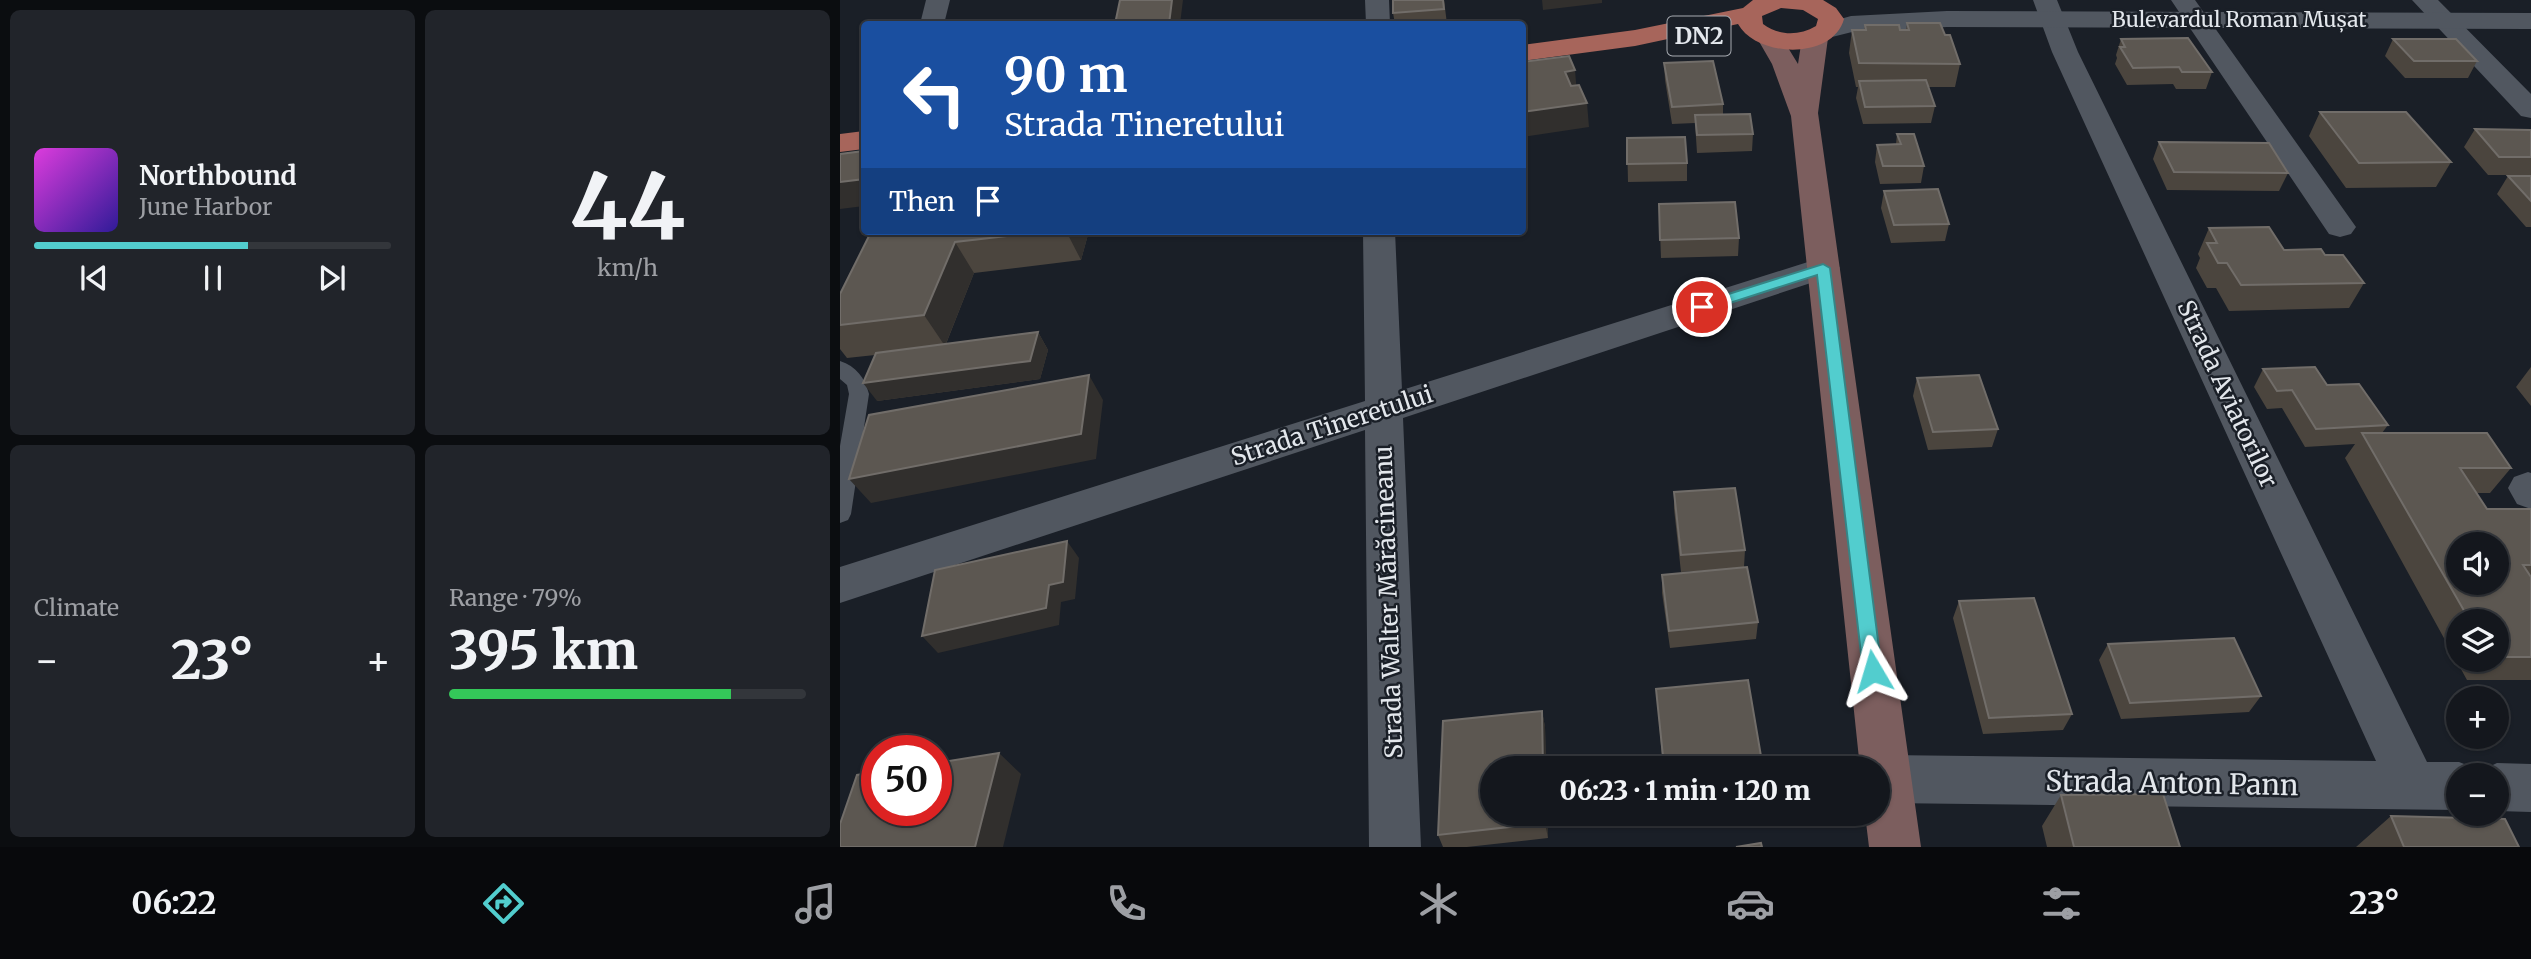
<!DOCTYPE html>
<html lang="en">
<head>
<meta charset="utf-8">
<style>
	:root { --surface:#14171d; --page:#21242a; --text:#f1f3f6; --muted:#9d9fa4; --line:#33363b; --accent:#52cdce }
	body { margin:0; font-family:Merriweather,serif; background:var(--page); color:var(--text); height:100vh; display:flex; flex-direction:column; font-size:26px; white-space:nowrap }
	* { box-sizing:border-box; margin:0 }
	p { font-size:23px; color:var(--muted) }
	.icon { flex:none; width:38px; height:38px; fill:none; stroke:currentColor; stroke-width:2; stroke-linecap:round; stroke-linejoin:round }
	.map { position:relative; flex:1; overflow:hidden }
	.panel { display:flex; flex-direction:column; gap:10px; padding:10px; background:#0b0d10; width:840px }
	.panel>* { flex:none }
	.hud { position:absolute; left:21px; top:21px; width:665px; height:214px; border-radius:7px; box-shadow:0 2px 5px #0004,0 0 0 2px var(--line); background:#1a4fa0; color:#fff; overflow:hidden }
	.tools { position:absolute; left:1606px; top:532px; display:grid; gap:14px }
	.tools a { display:grid; place-items:center; width:63px; height:63px; border-radius:50%; background:var(--surface); box-shadow:0 2px 5px #0004,0 0 0 2px var(--line); font-size:35px }
	.speed { position:absolute; left:21px; top:735px; display:flex; gap:14px; font-size:35px; font-weight:700; text-align:center }
	.speed>* { display:grid; place-content:center; width:91px; height:91px; border-radius:50%; background:var(--surface); box-shadow:0 2px 5px #0004,0 0 0 2px var(--line); line-height:1 }
	.speed .limit { border:10px solid #d22; background:#fff; color:#111 }
	.pin { position:absolute; display:grid; place-items:center; width:60px; height:60px; color:#fff; margin:-30px; border:4px solid #fff; border-radius:50%; box-shadow:0 2px 7px #0007 }
	.me { position:absolute; width:77px; margin:-38px; rotate:353deg; stroke-linejoin:round; filter:drop-shadow(0 0 5px #0008) }
	.turn { display:flex; align-items:center; gap:24px; height:147px; padding:0 28px; font-size:32px }
	.turn .icon { width:91px; height:91px; stroke-width:2.5 }
	.turn b { display:block; font-size:49px; line-height:60px }
	.then { display:flex; align-items:center; height:66px; padding:0 28px; background:#0003; gap:14px; font-size:26px }
	.big { font-size:52px; font-weight:800; line-height:1.1 }
	.panel .tile { flex:1; display:flex; flex-direction:column; justify-content:center; gap:10px; min-width:0; padding:0 24px; border-radius:10px; background:var(--page) }
	.panel .dial { align-items:center; gap:0 }
	.dial b { font-size:91px; line-height:1 }
	.song { display:flex; align-items:center; gap:21px }
	.cover { width:84px; height:84px; border-radius:10px; background:linear-gradient(135deg,hsl(300 70% 55%),hsl(250 70% 35%)) }
	.played { height:7px; border-radius:4px; background:linear-gradient(90deg,var(--accent) 60%,var(--line) 60%) }
	.keys { display:flex; justify-content:space-around; direction:ltr }
	.heat { display:flex; justify-content:space-between; align-items:center; font-size:38px; direction:ltr }
	.charge { height:10px; border-radius:5px; background:linear-gradient(90deg,#34c759 79%,var(--line) 0) }
	.panel .tiles { flex:1; display:grid; gap:10px; grid-template-columns:repeat(2,1fr) }
	.trip { position:absolute; left:640px; top:756px; width:410px; height:70px; border-radius:35px; background:var(--surface); box-shadow:0 2px 5px #0004,0 0 0 2px var(--line); font-weight:800; line-height:70px; text-align:center }
	.menu { display:flex; height:112px; justify-content:space-around; align-items:center; background:#08090c; color:var(--muted) }
	.menu .icon { width:49px; height:49px }
	.menu .on { color:var(--accent) }
	.menu b { font-size:32px; color:var(--text) }
	main { display:flex; flex:1; min-height:0 }
	.map>svg:first-child { display:block }
	.lines { fill:none; stroke-linecap:round; stroke-linejoin:round }
	.service { fill:#515760; fill-rule:evenodd }
	.minor { fill:#515760; fill-rule:evenodd }
	.tertiary { fill:#515760; fill-rule:evenodd }
	.secondary { fill:#7c5e5e; fill-rule:evenodd }
	.primary { fill:#a7655b; fill-rule:evenodd }
	.wall { fill:#4b453e; fill-rule:evenodd }
	.shaded-wall { fill:#312f2d }
	.building { fill:#5c5751; stroke:#716d69; stroke-width:2; fill-rule:evenodd }
	.route { fill:#52cdce; stroke:#358586; stroke-width:2 }
	.labels { text-anchor:middle; stroke-width:5; stroke-linejoin:round; paint-order:stroke }
	.far-street-label { font-size:21px; fill:#e3e7ec; stroke:#1a1f27 }
	.shield { fill:#1a1f27; stroke:#a7abb1; stroke-width:2 }
	.shield-label { font-size:23px; font-weight:bold; fill:#e3e7ec }
	.street-label { font-size:24px; fill:#e3e7ec; stroke:#1a1f27 }
	.near-street-label { font-size:28px; fill:#e3e7ec; stroke:#1a1f27 }
</style>
</head>
<body>
<main>
<section class="panel">
<div class="tiles">
<div class="tile">
<div class="song"><i class="cover"></i><div><b>Northbound</b><p>June Harbor</p></div></div>
<div class="played"></div>
<div class="keys"><svg class="icon" aria-label="previous" viewBox="0 0 24 24"><path d="M18 5L8 12l10 7zM5 5v14"/></svg><svg class="icon" aria-label="pause" viewBox="0 0 24 24"><path d="M8 5v14M16 5v14"/></svg><svg class="icon" aria-label="next" viewBox="0 0 24 24"><path d="M6 5l10 7-10 7zM19 5v14"/></svg></div>
</div>
<div class="tile dial"><b>44</b><p>km/h</p></div>
<div class="tile"><p>Climate</p>
<div class="heat"><a>−</a><b class="big">23°</b><a>+</a></div>
</div>
<div class="tile"><p>Range · 79%</p><b class="big">395 km</b><div class="charge"></div></div>
</div>
</section>
<div class="map">
<svg width="1691" height="847" viewBox="0 0 1691 847">
	<rect width="100%" height="100%" fill="#1a1f27"/>
	<g class="lines">
		<path class="service" d="M0,361C16,366 25,378 29,394L11,514L8,520L0,523V446L9,394L7,385L0,379Z"/>
		<path class="minor" d="M86,0H110L104,24H80Z
			M525,0H549L550,24H526Z
			M1193,0H1217L1238,52L1587,762H1619L1637,769L1638,772L1657,763L1691,764V812L1657,811V775H1619V810L1046,803L1038,800V768H1026L1028,762L1046,755L1536,761L1212,52Z
			M1331,0H1355L1516,227L1511,234L1500,237L1489,234Z
			M1572,0H1598L1691,94V118L1681,116Z
			M523,231H555L562,390L971,261L983,257L995,261L1000,268L995,275L563,418L581,847H529L525,430L0,603V567L525,401Z
			M1688,472L1691,473V509L1677,504L1668,488L1674,477Z"/>
		<path class="tertiary" d="M1107,11L1691,13V29L1107,27L1012,32L988,38L979,35L975,30L979,25L1011,16Z"/>
		<path class="secondary" d="M930,30L939,33L958,64L962,38L966,33L975,30L984,33L988,38L978,113L1081,847H1029L1025,814H1038V768H1020L951,116L932,64L917,38L921,33Z"/>
		<path class="primary" d="M913,0H983L996,8L1004,19C993,60 917,58 898,24L795,46L682,61V45L795,30L903,8ZM941,8L963,10L978,19L976,26C959,36 939,36 923,24L922,16Z
			M24,131V149L0,152V134Z"/>
	</g>
	<path class="wall" d="M604,0L607,24H555L553,13Z
		M1067,23L1105,35L1120,64L1115,87H1088L1095,106L1091,123L1023,124L1016,98L1018,87H1016L1009,53L1012,30H1024L1025,25L1066,30Z
		M1281,39L1372,72L1366,89H1336L1333,84L1287,85L1275,64L1277,58L1276,55Z
		M1553,39L1637,61L1628,78H1565L1545,56Z
		M824,63L883,104V115L913,134L912,151L857,153L855,123L832,124L825,80Z
		M1480,112L1611,162L1596,187L1506,188L1469,136Z
		M1635,129L1691,130V175H1648L1624,147Z
		M1057,134L1084,166L1081,183L1040,184L1035,162L1037,145L1056,144Z
		M787,138L847,163V181L788,182Z
		M1319,142L1448,173L1439,191L1327,190L1313,159Z
		M1668,176H1691V227H1686L1657,194Z
		M1044,191L1109,224L1105,241L1051,243L1041,208Z
		M819,204L899,238L898,256L821,258Z
		M1369,228L1444,250L1485,255L1524,283L1509,308L1389,311L1376,288H1367L1356,268L1360,258L1358,254Z
		M58,231H249L241,260L134,273L106,344L198,332L208,350L200,379L37,401L35,355L7,358L0,349V294Z
		M1691,367V406L1676,387Z
		M1423,369L1487,385L1548,425L1542,433L1671,468L1650,493H1637L1647,509H1691V680H1627L1505,458L1515,444L1465,447L1442,408L1427,409L1414,387ZM1619,621H1657V660H1619Z
		M1077,378L1158,429L1152,447L1088,450L1073,396Z
		M834,492L905,550L904,567L918,622L916,639L830,648L822,593V575L892,569L841,572L834,509Z
		M1119,601L1232,714L1223,730L1143,734L1113,618Z
		M1268,644L1421,696L1409,712L1281,719L1259,660Z
		M816,689L921,756L920,768H823Z
		M702,711L705,727L706,768H653V814H707L708,838L627,847H603L598,835L603,721Z
		M1221,795L1340,847H1207L1202,826Z
		M1551,816L1679,847H1516Z"/>
	<path class="shaded-wall" d="M332,0H343L340,24H329Z
		M702,0H762V3L703,10Z
		M735,70L737,94L727,95L725,72Z
		M747,103L749,127L682,137V112Z
		M24,179V206L0,209V182Z
		M226,231H249L241,260Z
		M115,242L134,273L105,346L84,315Z
		M198,332L208,350L200,379L37,401L23,383Z
		M249,375L263,400L256,459L31,503L9,479Z
		M227,541L239,558L235,599L221,602L219,625L98,653L82,636L209,585Z
		M702,711L705,727L706,768H703Z
		M159,753L181,774L163,847H135Z
		M705,814H707L708,838L705,823Z"/>
	<path class="building" d="M280,0H332L329,24H275Z
		M553,0H603L604,9L553,13Z
		M1067,23H1100L1105,35H1110L1120,64L1019,63L1012,30H1026L1025,25H1059L1060,30H1069Z
		M1348,38L1372,72H1342L1339,67L1293,68L1280,47H1285L1281,39Z
		M1553,39H1616L1637,61H1574Z
		M729,56L735,70L725,72L731,86L739,85L747,103L682,112V62Z
		M873,61L883,104L832,107L824,63Z
		M1086,80L1095,106L1025,107L1019,81Z
		M1480,112H1566L1611,162L1519,163Z
		M910,114L913,134L857,135L855,115Z
		M1635,129L1691,130V157H1659Z
		M1057,134H1074L1084,166H1043L1037,145L1061,144Z
		M845,137L847,163L787,164V138Z
		M1319,142L1429,143L1448,173L1334,172Z
		M24,151V179L0,182V154Z
		M1668,176H1691V201Z
		M1098,189L1109,224L1054,225L1044,191Z
		M895,202L899,238L820,240L819,204Z
		M1429,227L1444,250L1481,249L1485,255H1503L1524,283L1401,285L1387,263H1378L1367,243H1377L1369,228Z
		M58,231H212L115,242L84,315L0,325V294L30,234Z
		M198,332L190,361L23,383L36,353Z
		M1475,367L1487,385L1519,384L1548,425L1476,429L1452,390L1437,391L1423,369Z
		M249,375L241,434L9,479L29,415Z
		M1139,375L1158,429L1093,432L1077,378Z
		M1522,433H1647L1671,468H1620L1647,509H1691V565H1683L1691,577V657H1657V621H1630ZM1619,544H1657V583H1619Z
		M895,488L905,550L841,555L834,492Z
		M227,541L223,582L209,585L206,608L82,636L95,570Z
		M907,567L918,622L829,631L822,575Z
		M1194,598L1232,714L1149,718L1119,601Z
		M1394,638L1421,696L1290,703L1268,644Z
		M908,680L921,756L824,766L816,689Z
		M702,711L703,768H653V814H705V823L598,835L603,721Z
		M159,753L135,847H0V824L17,775L37,772V810H96V763Z
		M1323,794L1340,847H1234L1221,795Z
		M1551,816L1665,819L1679,847H1564Z
		M921,843L922,847H896Z"/>
	<path class="route" d="M983,264L990,268L1042,671L1039,678L1033,680L1026,678L1023,671L977,275L862,312L855,307L857,304Z"/>
	<g class="labels">
		<g class="far-street-label">
			<text x="1399" y="27">Bulevardul Roman Mușat</text>
		</g>
		<rect class="shield" x="827.5" y="16.5" width="63" height="39" rx="5"/>
		<g class="shield-label">
			<text x="859" y="44">DN2</text>
		</g>
		<g class="street-label">
			<text transform="translate(1387 394) rotate(65)" y="8">Strada Aviatorilor</text>
			<text transform="translate(492 426) rotate(-18)" y="8">Strada Tineretului</text>
			<text transform="translate(549 602) rotate(-92)" y="8">Strada Walter Mărăcineanu</text>
		</g>
		<g class="near-street-label">
			<text transform="translate(1332 783) rotate(1)" y="10">Strada Anton Pann</text>
		</g>
	</g>
</svg>
<div class="tools">
<a><svg class="icon" aria-label="sound" viewBox="0 0 24 24"><path d="M4 9h4l5-4v14l-5-4H4zM17 9q2 3 0 6"/></svg></a>
<a><svg class="icon" aria-label="layers" viewBox="0 0 24 24"><path d="M12 4l9 5-9 5-9-5zM3 14l9 5 9-5"/></svg></a>
<a>+</a>
<a>−</a>
</div>
<div class="speed"><div class="limit">50</div></div>
<div class="pin" style="left:862px;top:307px;background:#d93025"><svg class="icon" aria-label="arrive" viewBox="0 0 24 24"><path d="M6 21V4h12l-3 4 3 4H6"/></svg></div>
<svg class="me" style="left:1033px;top:671px" viewBox="-20 -20 40 40"><path d="M0-17L14 15 0 8-14 15z" fill="#52cdce" stroke="#fff" stroke-width="4"/></svg>
<div class="trip">06:23 · 1 min · 120 m</div>
<div class="hud">
<div class="turn"><svg class="icon" aria-label="left" viewBox="0 0 24 24"><path d="M17 20v-9H6M10 6l-5 5 5 5"/></svg><div><b>90 m</b>Strada Tineretului</div></div>
<div class="then">Then<svg class="icon" aria-label="arrive" viewBox="0 0 24 24"><path d="M6 21V4h12l-3 4 3 4H6"/></svg></div>
</div>
</div>
</main>
<nav class="menu">
<b>06:22</b>
<svg class="icon on" aria-label="directions" viewBox="0 0 24 24"><path d="M12 3l9 9-9 9-9-9zM9 14v-3h6M13 9l2 2-2 2"/></svg>
<svg class="icon" aria-label="music" viewBox="0 0 24 24"><path d="M9 18V5l10-2v13"/><circle cx="6" cy="18" r="3"/><circle cx="16" cy="16" r="3"/></svg>
<svg class="icon" aria-label="phone" viewBox="0 0 24 24"><path d="M5 4h4l2 5-3 2q2 4 5 5l2-3 5 2v4C11 20 4 13 5 4z"/></svg>
<svg class="icon" aria-label="climate" viewBox="0 0 24 24"><path d="M12 3v18M4 7l16 10M4 17L20 7"/></svg>
<svg class="icon" aria-label="car" viewBox="0 0 24 24"><path d="M5 17H2v-5l4-1 3-4h7l3 4 3 1v5h-3M9 17h6M6 11h13"/><circle cx="7" cy="17" r="2"/><circle cx="17" cy="17" r="2"/></svg>
<svg class="icon" aria-label="filters" viewBox="0 0 24 24"><path d="M4 7h16M4 17h16"/><circle cx="9" cy="7" r="2"/><circle cx="15" cy="17" r="2"/></svg>
<b>23°</b>
</nav>
</body>
</html>
